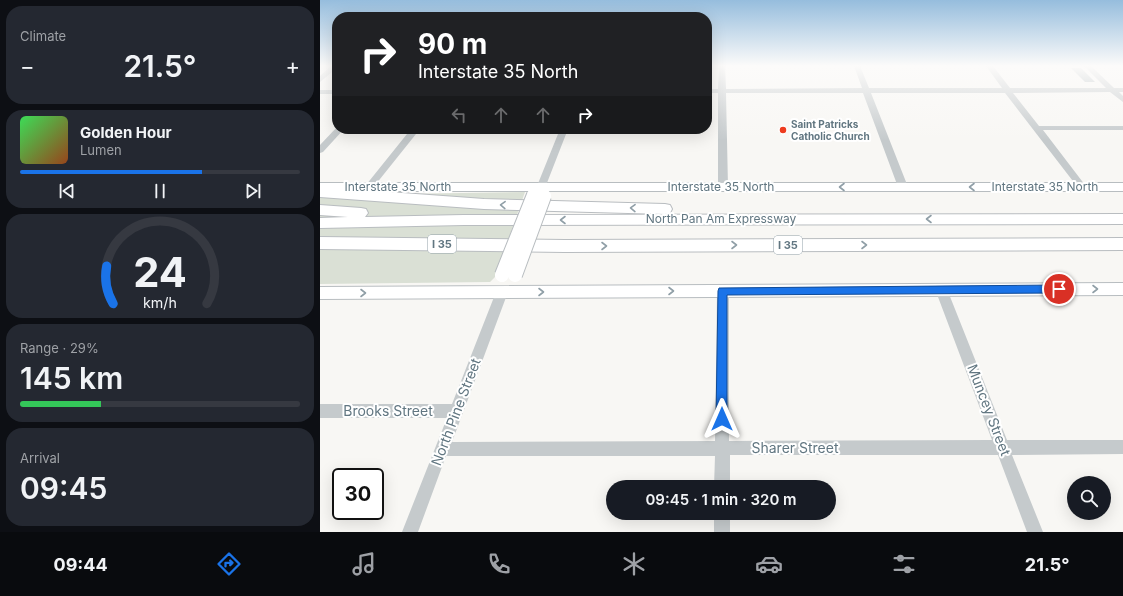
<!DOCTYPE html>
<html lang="en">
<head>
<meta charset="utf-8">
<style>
	:root { --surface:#171b24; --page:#242831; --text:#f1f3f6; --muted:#9ea1a6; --line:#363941; --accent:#1a73e8 }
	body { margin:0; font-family:Inter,sans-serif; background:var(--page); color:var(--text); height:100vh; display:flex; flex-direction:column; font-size:15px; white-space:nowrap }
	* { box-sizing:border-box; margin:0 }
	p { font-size:13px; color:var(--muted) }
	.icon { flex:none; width:22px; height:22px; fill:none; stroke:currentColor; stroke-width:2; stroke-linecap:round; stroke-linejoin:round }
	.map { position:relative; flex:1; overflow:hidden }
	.panel { display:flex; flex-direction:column; gap:6px; padding:6px; background:#0d0f14; width:320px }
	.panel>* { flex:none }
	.guide { position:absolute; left:12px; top:12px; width:380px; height:122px; border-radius:16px; box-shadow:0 4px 16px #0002; background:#202124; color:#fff; overflow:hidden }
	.fabs { position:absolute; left:747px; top:476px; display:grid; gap:8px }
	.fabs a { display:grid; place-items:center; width:44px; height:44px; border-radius:50%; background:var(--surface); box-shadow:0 4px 16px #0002; font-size:20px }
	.speed { position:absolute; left:12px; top:468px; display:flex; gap:8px; font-size:20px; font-weight:700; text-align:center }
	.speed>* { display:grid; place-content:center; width:52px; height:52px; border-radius:50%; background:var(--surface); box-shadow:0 4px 16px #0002; line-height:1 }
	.speed .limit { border:2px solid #111; border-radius:6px; background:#fff; color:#111 }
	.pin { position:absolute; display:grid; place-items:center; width:34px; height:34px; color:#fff; margin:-17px; border:2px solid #fff; border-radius:50%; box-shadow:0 1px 4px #0007 }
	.me { position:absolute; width:44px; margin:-22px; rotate:0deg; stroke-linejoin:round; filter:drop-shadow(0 0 3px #0008) }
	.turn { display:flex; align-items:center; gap:14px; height:84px; padding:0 20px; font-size:18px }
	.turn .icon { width:52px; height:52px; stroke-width:2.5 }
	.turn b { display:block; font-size:28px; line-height:34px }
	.lanes { display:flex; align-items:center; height:38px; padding:0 20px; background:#0003; justify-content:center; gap:20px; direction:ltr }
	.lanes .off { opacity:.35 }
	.big { font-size:30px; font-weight:600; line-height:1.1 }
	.panel .tile { flex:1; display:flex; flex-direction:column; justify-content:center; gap:6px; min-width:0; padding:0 14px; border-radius:16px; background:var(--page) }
	.panel .dial { align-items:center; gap:0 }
	.dial svg { height:104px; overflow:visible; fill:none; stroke:var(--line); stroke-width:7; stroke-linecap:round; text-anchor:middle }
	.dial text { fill:var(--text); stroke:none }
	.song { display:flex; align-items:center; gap:12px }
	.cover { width:48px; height:48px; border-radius:6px; background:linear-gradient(135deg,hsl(130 70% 55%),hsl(20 70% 35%)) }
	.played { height:4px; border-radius:2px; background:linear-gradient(90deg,var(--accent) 65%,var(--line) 65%) }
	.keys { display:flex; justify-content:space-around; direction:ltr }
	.heat { display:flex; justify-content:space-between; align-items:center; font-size:22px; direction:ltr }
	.charge { height:6px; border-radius:3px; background:linear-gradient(90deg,#34c759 29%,var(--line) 0) }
	.trip { position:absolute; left:286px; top:480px; width:230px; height:40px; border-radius:20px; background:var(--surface); box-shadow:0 4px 16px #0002; font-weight:600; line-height:40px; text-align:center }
	.tabs { display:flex; height:64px; justify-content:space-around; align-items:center; background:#090b0e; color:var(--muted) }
	.tabs .icon { width:28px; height:28px }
	.tabs .on { color:var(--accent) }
	.tabs b { font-size:18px; color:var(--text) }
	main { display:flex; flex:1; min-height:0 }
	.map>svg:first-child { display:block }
	.green { fill:#dae0d5 }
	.building { fill:#abb6ba }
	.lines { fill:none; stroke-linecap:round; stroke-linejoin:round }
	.major-casing { stroke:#b8bdc0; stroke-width:2 }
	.highway-casing { stroke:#b9bdc0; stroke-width:2 }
	.minor { fill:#c5cacc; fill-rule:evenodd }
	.major { fill:#fff; fill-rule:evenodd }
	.highway { fill:#fff; fill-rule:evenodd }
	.major-bridge-casing { stroke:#b8bdc0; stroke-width:16; stroke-linecap:butt }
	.major-bridge { stroke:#fff; stroke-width:14 }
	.oneway { stroke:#909fa7 }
	.route { fill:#1a73e8; stroke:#114b97 }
	.poi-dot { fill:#ee3b1e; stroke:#fff; stroke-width:1.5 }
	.labels { text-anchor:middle; stroke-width:4; stroke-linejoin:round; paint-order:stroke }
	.far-poi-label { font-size:10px; font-weight:bold; fill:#617681; stroke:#fff; text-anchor:start }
	.shield { fill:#fff; stroke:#909fa7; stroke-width:1 }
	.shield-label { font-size:11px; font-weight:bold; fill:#617681 }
	.street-label { font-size:12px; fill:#617681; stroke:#fff }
	.near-street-label { font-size:14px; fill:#617681; stroke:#fff }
</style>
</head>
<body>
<main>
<section class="panel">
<div class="tile"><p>Climate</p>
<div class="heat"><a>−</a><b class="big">21.5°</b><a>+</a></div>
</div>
<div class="tile">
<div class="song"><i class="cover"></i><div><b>Golden Hour</b><p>Lumen</p></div></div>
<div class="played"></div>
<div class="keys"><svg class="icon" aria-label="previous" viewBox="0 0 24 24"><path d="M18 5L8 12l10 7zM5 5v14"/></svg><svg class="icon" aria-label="pause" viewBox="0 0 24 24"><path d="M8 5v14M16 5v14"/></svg><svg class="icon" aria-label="next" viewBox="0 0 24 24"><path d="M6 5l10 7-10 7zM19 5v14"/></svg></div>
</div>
<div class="tile dial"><svg viewBox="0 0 100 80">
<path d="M14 69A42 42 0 1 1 86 69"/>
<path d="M14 69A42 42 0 0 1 9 40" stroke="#1a73e8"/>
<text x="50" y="56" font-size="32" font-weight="700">24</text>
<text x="50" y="72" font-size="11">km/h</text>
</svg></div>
<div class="tile"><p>Range · 29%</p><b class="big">145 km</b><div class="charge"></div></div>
<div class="tile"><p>Arrival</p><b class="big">09:45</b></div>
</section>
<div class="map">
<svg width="803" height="532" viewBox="0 0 803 532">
	<rect width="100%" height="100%" fill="#f8f7f4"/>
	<path class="green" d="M0,191L78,194L205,192L175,277L170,282L0,284Z"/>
	<path class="building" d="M751,68H761L775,82H765Z"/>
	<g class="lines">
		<g class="major-casing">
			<path id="major" d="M0,183H803V191H0Z
				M803,283V295L0,299V287Z"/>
		</g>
		<g class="highway-casing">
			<path id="highway" d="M0,187L164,199L345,204L350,205L352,209L350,213L345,214L164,209L0,197Z
				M0,205L41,208L46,209L48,213L45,217L144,215L803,214V224L144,225L0,228V218L28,217L0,215Z
				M0,237L245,240L803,238V250L245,252L0,249Z"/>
		</g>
		<path class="minor" d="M11,66H17V68L0,82V76Z
			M399,66H405L406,89L542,88L534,66H540L549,88H682L666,66H673L690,88H786L764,66H771L794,88H803V92H799L803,96V102L790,92L693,93L719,126H803V130H723L765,185L767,187L762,190L759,189L685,93H551L588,187L583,190L578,187L543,93H406L408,187L403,190L398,187V93H387V89H398Z
			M0,90H17V94H0Z
			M17,127V129H24L3,152L0,153V145Z
			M91,129H248L225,188H219L217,186L238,134H96L52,189H46L44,187L46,185Z
			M621,284L625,286L627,289L687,440H803V454L692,455L723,532H707L678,455H410V487H394L395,456H126L98,532H82L127,418H0V404H132L176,292L178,289L182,287L186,289L188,292L132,442L395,441L397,291L399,288L403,286L407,288L409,291V441L672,440L615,289L617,286Z
			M394,513H410V532H394Z"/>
		<use href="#major" class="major"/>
		<use href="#highway" class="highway"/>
		<g class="major-bridge-casing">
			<path id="major-bridge" d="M182,275L214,195
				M195,275L224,196"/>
		</g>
		<use href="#major-bridge" class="major-bridge"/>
	</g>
	<defs><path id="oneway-chevron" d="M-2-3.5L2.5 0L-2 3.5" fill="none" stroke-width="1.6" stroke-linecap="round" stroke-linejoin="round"/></defs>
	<g class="oneway">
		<use href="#oneway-chevron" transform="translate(522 187) rotate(180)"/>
		<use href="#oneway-chevron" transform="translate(652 187) rotate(180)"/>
		<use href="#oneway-chevron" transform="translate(183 205) rotate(-178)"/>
		<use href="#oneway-chevron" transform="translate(313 208) rotate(-179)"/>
		<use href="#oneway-chevron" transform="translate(609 219) rotate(180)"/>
		<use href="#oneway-chevron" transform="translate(243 220) rotate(180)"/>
		<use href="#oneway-chevron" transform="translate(414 245)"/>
		<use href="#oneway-chevron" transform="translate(544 245)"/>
		<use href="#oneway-chevron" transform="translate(284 246)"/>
		<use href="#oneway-chevron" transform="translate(775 289)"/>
		<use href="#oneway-chevron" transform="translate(351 291)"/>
		<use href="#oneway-chevron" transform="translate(221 292)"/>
		<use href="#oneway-chevron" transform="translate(43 293)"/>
	</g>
	<linearGradient id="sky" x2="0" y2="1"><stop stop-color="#96bddd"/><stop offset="0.47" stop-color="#fcfbfa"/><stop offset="1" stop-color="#fcfbfa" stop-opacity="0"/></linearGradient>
	<rect width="803" height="140" fill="url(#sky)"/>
	<path class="route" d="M739,285L742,286L743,289L742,292L739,293L407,295V419L406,423L402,425L397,423L396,419L398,291L399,288Z"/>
	<circle class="poi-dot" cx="463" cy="130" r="4"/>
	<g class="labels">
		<g class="far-poi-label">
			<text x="471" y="128">Saint Patricks<tspan x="471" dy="12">Catholic Church</tspan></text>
		</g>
		<g class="shield">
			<rect x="108" y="235" width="28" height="18" rx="3"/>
			<rect x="454" y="236" width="28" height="18" rx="3"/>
		</g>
		<g class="shield-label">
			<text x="122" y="248">I 35</text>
			<text x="468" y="249">I 35</text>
		</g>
		<g class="street-label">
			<text x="78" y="191">Interstate 35 North</text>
			<text x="401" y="191">Interstate 35 North</text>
			<text x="725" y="191">Interstate 35 North</text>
			<text x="401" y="223">North Pan Am Expressway</text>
		</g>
		<g class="near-street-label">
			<text transform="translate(669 410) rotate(69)" y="5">Muncey Street</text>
			<text x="68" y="416">Brooks Street</text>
			<text transform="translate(136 412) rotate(-69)" y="5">North Pine Street</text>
			<text x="475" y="453">Sharer Street</text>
		</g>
	</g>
</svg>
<div class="fabs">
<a><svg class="icon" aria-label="search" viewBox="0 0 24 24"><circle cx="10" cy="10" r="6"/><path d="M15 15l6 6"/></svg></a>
</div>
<div class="speed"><div class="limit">30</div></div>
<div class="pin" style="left:739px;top:289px;background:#d93025"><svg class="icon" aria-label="arrive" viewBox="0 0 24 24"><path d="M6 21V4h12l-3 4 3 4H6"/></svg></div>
<svg class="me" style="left:402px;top:419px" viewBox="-20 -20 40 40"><path d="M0-17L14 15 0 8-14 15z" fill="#1a73e8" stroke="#fff" stroke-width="4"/></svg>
<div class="trip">09:45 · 1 min · 320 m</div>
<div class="guide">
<div class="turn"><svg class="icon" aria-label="right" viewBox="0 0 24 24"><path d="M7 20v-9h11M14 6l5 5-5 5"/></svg><div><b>90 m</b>Interstate 35 North</div></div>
<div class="lanes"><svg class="icon off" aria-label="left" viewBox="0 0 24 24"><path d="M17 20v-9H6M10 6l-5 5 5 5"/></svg><svg class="icon off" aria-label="ahead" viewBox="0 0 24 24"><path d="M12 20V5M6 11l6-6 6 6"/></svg><svg class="icon off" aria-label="ahead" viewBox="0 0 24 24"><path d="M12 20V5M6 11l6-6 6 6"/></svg><svg class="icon" aria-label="right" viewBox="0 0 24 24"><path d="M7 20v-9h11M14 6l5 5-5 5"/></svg></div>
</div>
</div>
</main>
<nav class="tabs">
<b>09:44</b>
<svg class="icon on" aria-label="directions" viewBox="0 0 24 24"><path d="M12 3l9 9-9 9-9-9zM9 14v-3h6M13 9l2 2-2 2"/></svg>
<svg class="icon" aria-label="music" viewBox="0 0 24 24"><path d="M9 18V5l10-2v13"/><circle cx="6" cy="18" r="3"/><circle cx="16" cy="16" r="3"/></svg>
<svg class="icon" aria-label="phone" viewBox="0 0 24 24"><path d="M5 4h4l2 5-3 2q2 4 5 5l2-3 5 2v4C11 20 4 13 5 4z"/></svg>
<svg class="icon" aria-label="climate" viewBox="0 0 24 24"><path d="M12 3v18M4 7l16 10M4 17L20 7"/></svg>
<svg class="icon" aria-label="car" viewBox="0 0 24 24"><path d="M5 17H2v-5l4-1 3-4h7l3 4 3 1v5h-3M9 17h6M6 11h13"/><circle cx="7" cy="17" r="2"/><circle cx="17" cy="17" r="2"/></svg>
<svg class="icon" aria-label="filters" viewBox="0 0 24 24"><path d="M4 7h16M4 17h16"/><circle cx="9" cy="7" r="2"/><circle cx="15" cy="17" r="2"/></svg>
<b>21.5°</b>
</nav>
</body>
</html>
